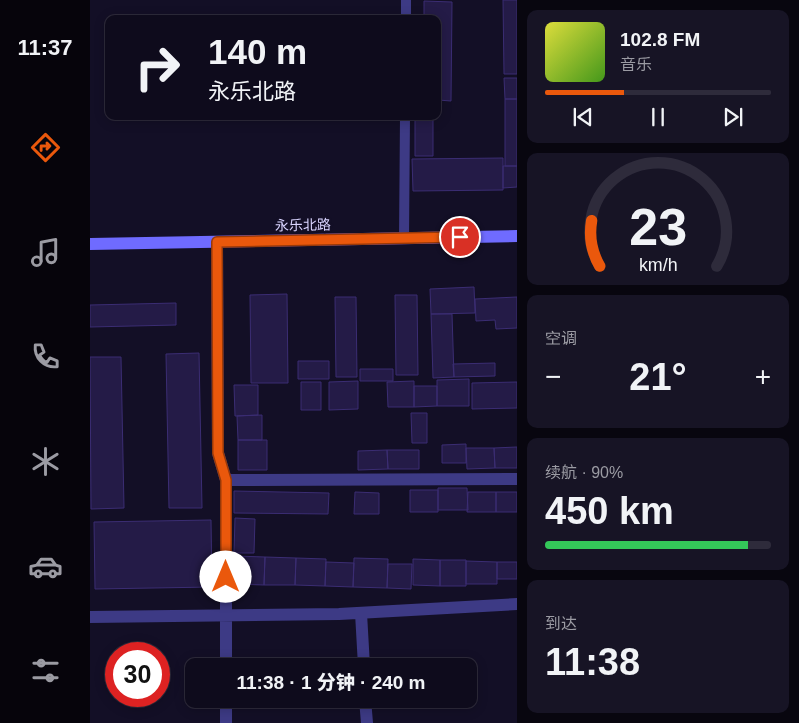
<!DOCTYPE html>
<html lang="zh">
<head>
<meta charset="utf-8">
<style>
	:root { --surface:#0e0b1c; --page:#171425; --text:#f1f3f6; --muted:#9b9ba3; --line:#2e2b3b; --accent:#ea580c }
	body { margin:0; font-family:Arial,"Noto Sans SC",sans-serif; background:var(--page); color:var(--text); height:100vh; display:flex; flex-direction:column; font-size:19px; white-space:nowrap }
	* { box-sizing:border-box; margin:0 }
	p { font-size:16px; color:var(--muted) }
	.icon { flex:none; width:28px; height:28px; fill:none; stroke:currentColor; stroke-width:2; stroke-linecap:round; stroke-linejoin:round }
	.map { position:relative; flex:1; overflow:hidden }
	.panel { display:flex; flex-direction:column; gap:10px; padding:10px; background:#08060f; width:282px }
	.panel>* { flex:none }
	.top-card { position:absolute; left:15px; top:15px; width:336px; height:105px; border-radius:10px; box-shadow:0 2px 12px #0003,0 0 0 1px var(--line); background:#0e0b1c; color:var(--text); overflow:hidden }
	.speed { position:absolute; left:15px; top:642px; display:flex; gap:10px; font-size:25px; font-weight:700; text-align:center }
	.speed>* { display:grid; place-content:center; width:65px; height:65px; border-radius:50%; background:var(--surface); box-shadow:0 2px 12px #0003,0 0 0 1px var(--line); line-height:1 }
	.speed .limit { border:8px solid #d22; background:#fff; color:#111 }
	.pin { position:absolute; display:grid; place-items:center; width:42px; height:42px; color:#fff; margin:-21px; border:2px solid #fff; border-radius:50%; box-shadow:0 1px 5px #0007 }
	.me { position:absolute; width:55px; margin:-28px; rotate:0deg; stroke-linejoin:round; filter:drop-shadow(0 0 4px #0008) }
	.turn { display:flex; align-items:center; gap:18px; height:105px; padding:0 20px; font-size:22px }
	.turn .icon { width:65px; height:65px; stroke-width:2.5 }
	.turn b { display:block; font-size:35px; line-height:42px }
	.big { font-size:38px; font-weight:800; line-height:1.1 }
	.panel .card { flex:1; display:flex; flex-direction:column; justify-content:center; gap:8px; min-width:0; padding:0 18px; border-radius:10px; background:var(--page) }
	.panel .dial { align-items:center; gap:0 }
	.dial svg { height:130px; overflow:visible; fill:none; stroke:var(--line); stroke-width:7; stroke-linecap:round; text-anchor:middle }
	.dial text { fill:var(--text); stroke:none }
	.song { display:flex; align-items:center; gap:15px }
	.cover { width:60px; height:60px; border-radius:8px; background:linear-gradient(135deg,hsl(60 70% 55%),hsl(100 70% 35%)) }
	.played { height:5px; border-radius:2px; background:linear-gradient(90deg,var(--accent) 35%,var(--line) 35%) }
	.keys { display:flex; justify-content:space-around; direction:ltr }
	.heat { display:flex; justify-content:space-between; align-items:center; font-size:28px; direction:ltr }
	.charge { height:8px; border-radius:4px; background:linear-gradient(90deg,#34c759 90%,var(--line) 0) }
	.trip { position:absolute; left:95px; top:658px; width:292px; height:50px; border-radius:10px; background:var(--surface); box-shadow:0 2px 12px #0003,0 0 0 1px var(--line); font-weight:800; line-height:50px; text-align:center }
	main { display:flex; flex:1; min-height:0 }
	.tab-bar { display:flex; flex-direction:column; width:90px; justify-content:space-around; align-items:center; background:#06040b; color:var(--muted) }
	.tab-bar .icon { width:35px; height:35px }
	.tab-bar .on { color:var(--accent) }
	.tab-bar b { font-size:22px; color:var(--text) }
	.map>svg:first-child { display:block }
	.building { fill:#241b47; stroke:#3b2d73 }
	.lines { fill:none; stroke-linecap:round; stroke-linejoin:round }
	.lane { stroke:#3d3a85; stroke-width:10 }
	.street { stroke:#3d3a85; stroke-width:12 }
	.secondary { stroke:#6f6bff; stroke-width:12 }
	.route-casing { stroke:#983908; stroke-width:12 }
	.route { stroke:#ea580c; stroke-width:9 }
	.labels { text-anchor:middle; stroke-width:5; stroke-linejoin:round; paint-order:stroke }
	.street-label { font-size:14px; fill:#d9d4ff; stroke:#130f26 }
</style>
</head>
<body>
<main>
<nav class="tab-bar">
<b>11:37</b>
<svg class="icon on" aria-label="directions" viewBox="0 0 24 24"><path d="M12 3l9 9-9 9-9-9zM9 14v-3h6M13 9l2 2-2 2"/></svg>
<svg class="icon" aria-label="music" viewBox="0 0 24 24"><path d="M9 18V5l10-2v13"/><circle cx="6" cy="18" r="3"/><circle cx="16" cy="16" r="3"/></svg>
<svg class="icon" aria-label="phone" viewBox="0 0 24 24"><path d="M5 4h4l2 5-3 2q2 4 5 5l2-3 5 2v4C11 20 4 13 5 4z"/></svg>
<svg class="icon" aria-label="climate" viewBox="0 0 24 24"><path d="M12 3v18M4 7l16 10M4 17L20 7"/></svg>
<svg class="icon" aria-label="car" viewBox="0 0 24 24"><path d="M5 17H2v-5l4-1 3-4h7l3 4 3 1v5h-3M9 17h6M6 11h13"/><circle cx="7" cy="17" r="2"/><circle cx="17" cy="17" r="2"/></svg>
<svg class="icon" aria-label="filters" viewBox="0 0 24 24"><path d="M4 7h16M4 17h16"/><circle cx="9" cy="7" r="2"/><circle cx="15" cy="17" r="2"/></svg>
</nav>
<div class="map">
<svg width="427" height="723" viewBox="0 0 427 723">
	<rect width="100%" height="100%" fill="#130f26"/>
	<path class="building" d="M413,0H427V74H414Z
		M334,1L362,2L361,101L348,100V19H334Z
		M414,78H427V99H415Z
		M415,99H427V166H415Z
		M325,116H343V156H325Z
		M413,158V190L323,191L322,159Z
		M413,166H427V187L413,188Z
		M384,287L385,313L341,314L340,289Z
		M197,294L198,383H161L160,295Z
		M305,295H327L328,375H306Z
		M245,297H266L267,377H246Z
		M427,297V328L406,329L405,320L386,321L385,299Z
		M86,303V325L0,327V305Z
		M341,314H362L364,377L343,378Z
		M109,353L112,508H79L76,354Z
		M0,357H31L34,508L1,509Z
		M208,361H239V379H208Z
		M405,363V376L364,377L363,364Z
		M270,369H303V381H270Z
		M379,379V406H347V380Z
		M268,381V409L239,410V382Z
		M324,381V407H298L297,382Z
		M211,382H231V410H211Z
		M427,382V408L382,409V383Z
		M144,385H168V415L145,416Z
		M324,386H347V406L324,407Z
		M321,413H337V443H322Z
		M172,415V440H148L147,416Z
		M148,440H177V470H148Z
		M376,444V463H352V445Z
		M427,447V468H405L404,448Z
		M376,448H404L405,468L377,469Z
		M297,450H329V469H298Z
		M297,450L298,469L268,470V451Z
		M348,488H377L378,510H348Z
		M320,490H348V512H320Z
		M144,491L239,493L238,514L144,513Z
		M265,492L289,493V514H264Z
		M378,492H406V512H377Z
		M406,492H427V512H406Z
		M145,518L165,519L164,553H144Z
		M121,520L122,587L5,589L4,522Z
		M144,556L175,557L174,585L143,584Z
		M175,557L206,558L205,585H174Z
		M206,558L236,559L235,586L205,585Z
		M264,558L298,559L297,588L263,587Z
		M323,559L350,560V586L323,585Z
		M350,560H376V586H350Z
		M376,561L407,562V584H376Z
		M236,562L264,563L263,587L235,586Z
		M407,562H427V579H407Z
		M298,564H322L321,589L297,588Z"/>
	<g class="lines">
		<path class="lane" d="M316,19V0
			M314,238L315,116"/>
		<path class="street" d="M127,242L128,453L136,480V666
			M136,480L427,479
			M271,613L274,666
			M0,617L249,614L427,604
			M275,699L277,723
			M136,723V699"/>
		<path class="secondary" d="M0,244L427,236"/>
	</g>
	<g class="lines">
		<g class="route-casing">
			<path id="route" d="M136,577V480L128,453L127,242L370,237"/>
		</g>
		<use href="#route" class="route"/>
	</g>
	<g class="labels">
		<g class="street-label">
			<text transform="translate(213 225) rotate(-1)" y="5">永乐北路</text>
		</g>
	</g>
</svg>
<div class="speed"><div class="limit">30</div></div>
<div class="pin" style="left:370px;top:237px;background:#d93025"><svg class="icon" aria-label="arrive" viewBox="0 0 24 24"><path d="M6 21V4h12l-3 4 3 4H6"/></svg></div>
<svg class="me" style="left:136px;top:577px" viewBox="-20 -20 40 40"><circle r="19" fill="#fff"/><path d="M0-13L10 11 0 6-10 11z" fill="#ea580c"/></svg>
<div class="trip">11:38 · 1 分钟 · 240 m</div>
<div class="top-card">
<div class="turn"><svg class="icon" aria-label="right" viewBox="0 0 24 24"><path d="M7 20v-9h11M14 6l5 5-5 5"/></svg><div><b>140 m</b>永乐北路</div></div>
</div>
</div>
<section class="panel">
<div class="card">
<div class="song"><i class="cover"></i><div><b>102.8 FM</b><p>音乐</p></div></div>
<div class="played"></div>
<div class="keys"><svg class="icon" aria-label="previous" viewBox="0 0 24 24"><path d="M18 5L8 12l10 7zM5 5v14"/></svg><svg class="icon" aria-label="pause" viewBox="0 0 24 24"><path d="M8 5v14M16 5v14"/></svg><svg class="icon" aria-label="next" viewBox="0 0 24 24"><path d="M6 5l10 7-10 7zM19 5v14"/></svg></div>
</div>
<div class="card dial"><svg viewBox="0 0 100 80">
<path d="M14 69A42 42 0 1 1 86 69"/>
<path d="M14 69A42 42 0 0 1 9 41" stroke="#ea580c"/>
<text x="50" y="56" font-size="32" font-weight="700">23</text>
<text x="50" y="72" font-size="11">km/h</text>
</svg></div>
<div class="card"><p>空调</p>
<div class="heat"><a>−</a><b class="big">21°</b><a>+</a></div>
</div>
<div class="card"><p>续航 · 90%</p><b class="big">450 km</b><div class="charge"></div></div>
<div class="card"><p>到达</p><b class="big">11:38</b></div>
</section>
</main>
</body>
</html>
